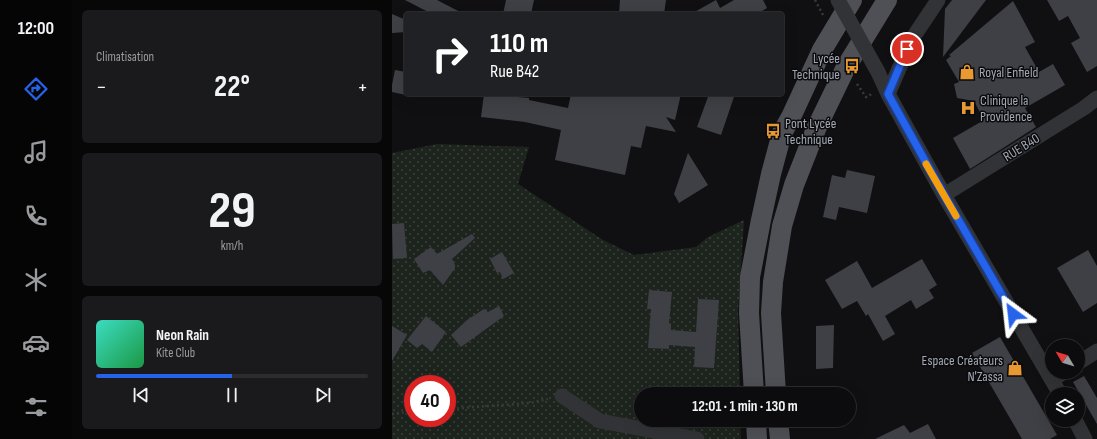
<!DOCTYPE html>
<html lang="fr">
<head>
<meta charset="utf-8">
<style>
	:root { --surface:#0c0c0e; --page:#1a1a1c; --text:#f1f3f6; --muted:#9a9b9e; --line:#2c2c2e; --accent:#2563eb }
	body { margin:0; font-family:"Sofia Sans Condensed",sans-serif; background:var(--page); color:var(--text); height:100vh; display:flex; flex-direction:column; font-size:15px; white-space:nowrap }
	* { box-sizing:border-box; margin:0 }
	p { font-size:13px; color:var(--muted) }
	.icon { flex:none; width:22px; height:22px; fill:none; stroke:currentColor; stroke-width:2; stroke-linecap:round; stroke-linejoin:round }
	.map { position:relative; flex:1; overflow:hidden }
	.panel { display:flex; flex-direction:column; gap:10px; padding:10px; background:#070708; width:320px }
	.panel>* { flex:none }
	.top-card { position:absolute; left:12px; top:12px; width:380px; height:84px; border-radius:4px; box-shadow:0 4px 16px #0002,0 0 0 1px var(--line); background:#202124; color:#fff; overflow:hidden }
	.needle { width:26px; rotate:308deg }
	.controls { position:absolute; left:653px; top:339px; display:grid; gap:8px }
	.controls a { display:grid; place-items:center; width:40px; height:40px; border-radius:50%; background:var(--surface); box-shadow:0 4px 16px #0002,0 0 0 1px var(--line); font-size:20px }
	.speed { position:absolute; left:12px; top:375px; display:flex; gap:8px; font-size:20px; font-weight:700; text-align:center }
	.speed>* { display:grid; place-content:center; width:52px; height:52px; border-radius:50%; background:var(--surface); box-shadow:0 4px 16px #0002,0 0 0 1px var(--line); line-height:1 }
	.speed .limit { border:6px solid #d22; background:#fff; color:#111 }
	.pin { position:absolute; display:grid; place-items:center; width:34px; height:34px; color:#fff; margin:-17px; border:2px solid #fff; border-radius:50%; box-shadow:0 1px 4px #0007 }
	.me { position:absolute; width:44px; margin:-22px; rotate:330deg; stroke-linejoin:round; filter:drop-shadow(0 0 3px #0008) }
	.turn { display:flex; align-items:center; gap:14px; height:84px; padding:0 20px; font-size:18px }
	.turn .icon { width:52px; height:52px; stroke-width:2.5 }
	.turn b { display:block; font-size:28px; line-height:34px }
	.big { font-size:30px; font-weight:700; line-height:1.1 }
	.panel .widget { flex:1; display:flex; flex-direction:column; justify-content:center; gap:6px; min-width:0; padding:0 14px; border-radius:6px; background:var(--page) }
	.panel .dial { align-items:center; gap:0 }
	.dial b { font-size:52px; line-height:1 }
	.song { display:flex; align-items:center; gap:12px }
	.cover { width:48px; height:48px; border-radius:6px; background:linear-gradient(135deg,hsl(170 70% 55%),hsl(140 70% 35%)) }
	.played { height:4px; border-radius:2px; background:linear-gradient(90deg,var(--accent) 50%,var(--line) 50%) }
	.keys { display:flex; justify-content:space-around; direction:ltr }
	.heat { display:flex; justify-content:space-between; align-items:center; font-size:22px; direction:ltr }
	.trip { position:absolute; left:242px; top:387px; width:222px; height:40px; border-radius:20px; background:var(--surface); box-shadow:0 4px 16px #0002,0 0 0 1px var(--line); font-weight:700; line-height:40px; text-align:center }
	main { display:flex; flex:1; min-height:0 }
	.tabs { display:flex; flex-direction:column; width:72px; justify-content:space-around; align-items:center; background:#050506; color:var(--muted) }
	.tabs .icon { width:28px; height:28px }
	.tabs .on { color:var(--accent) }
	.tabs b { font-size:18px; color:var(--text) }
	.map>svg:first-child { display:block }
	.grass { fill:url(#grass-dots); fill-rule:evenodd }
	.building { fill:#3f4045 }
	.lines { fill:none; stroke-linecap:round; stroke-linejoin:round }
	.path { stroke:#383a3d; stroke-width:2.5; stroke-dasharray:2 3; stroke-linecap:butt }
	.minor { stroke:#313336; stroke-width:15 }
	.major { stroke:#4e5055; stroke-width:20 }
	.minor-bridge { stroke:#313336; stroke-width:15 }
	.route-casing { stroke:#184099; stroke-width:10 }
	.route { stroke:#2563eb; stroke-width:7 }
	.slow { stroke:#f59e0b; stroke-width:7 }
	.labels { text-anchor:middle; stroke-width:3; stroke-linejoin:round; paint-order:stroke }
	.poi-label { font-size:14px; fill:#a2a8b2; stroke:#0b0b0d; text-anchor:start }
	.street-label { font-size:14px; fill:#a2a8b2; stroke:#0b0b0d }
</style>
</head>
<body>
<main>
<nav class="tabs">
<b>12:00</b>
<svg class="icon on" aria-label="directions" viewBox="0 0 24 24"><path d="M12 3l9 9-9 9-9-9zM9 14v-3h6M13 9l2 2-2 2"/></svg>
<svg class="icon" aria-label="music" viewBox="0 0 24 24"><path d="M9 18V5l10-2v13"/><circle cx="6" cy="18" r="3"/><circle cx="16" cy="16" r="3"/></svg>
<svg class="icon" aria-label="phone" viewBox="0 0 24 24"><path d="M5 4h4l2 5-3 2q2 4 5 5l2-3 5 2v4C11 20 4 13 5 4z"/></svg>
<svg class="icon" aria-label="climate" viewBox="0 0 24 24"><path d="M12 3v18M4 7l16 10M4 17L20 7"/></svg>
<svg class="icon" aria-label="car" viewBox="0 0 24 24"><path d="M5 17H2v-5l4-1 3-4h7l3 4 3 1v5h-3M9 17h6M6 11h13"/><circle cx="7" cy="17" r="2"/><circle cx="17" cy="17" r="2"/></svg>
<svg class="icon" aria-label="filters" viewBox="0 0 24 24"><path d="M4 7h16M4 17h16"/><circle cx="9" cy="7" r="2"/><circle cx="15" cy="17" r="2"/></svg>
</nav>
<section class="panel">
<div class="widget"><p>Climatisation</p>
<div class="heat"><a>−</a><b class="big">22°</b><a>+</a></div>
</div>
<div class="widget dial"><b>29</b><p>km/h</p></div>
<div class="widget">
<div class="song"><i class="cover"></i><div><b>Neon Rain</b><p>Kite Club</p></div></div>
<div class="played"></div>
<div class="keys"><svg class="icon" aria-label="previous" viewBox="0 0 24 24"><path d="M18 5L8 12l10 7zM5 5v14"/></svg><svg class="icon" aria-label="pause" viewBox="0 0 24 24"><path d="M8 5v14M16 5v14"/></svg><svg class="icon" aria-label="next" viewBox="0 0 24 24"><path d="M6 5l10 7-10 7zM19 5v14"/></svg></div>
</div>
</section>
<div class="map">
<svg width="705" height="439" viewBox="0 0 705 439">
	<defs>
		<pattern id="grass-dots" width="8" height="8" patternUnits="userSpaceOnUse"><rect width="8" height="8" fill="#1d241d"/><path d="M2 2h.1M6 6h.1" fill="none" stroke="#3b413b" stroke-width="1.8" stroke-linecap="round"/></pattern>
	</defs>
	<rect width="100%" height="100%" fill="#101012"/>
	<path class="grass" d="M45,144L137,147L126,184L211,240L242,255L304,247L316,237L352,220L346,312L348,394H249V420H348L349,439H0V153ZM21,384H55V418H21Z"/>
	<path class="building" d="M13,0H45L72,14H40Z
		M114,0H142L139,14H111Z
		M228,0H274L272,14H227Z
		M324,0L328,8L342,0H371L375,8L365,14H299Z
		M560,0H594L551,57L553,9Z
		M655,0H705V66L695,72L679,43L688,38L676,16L667,21Z
		M621,1L643,42L633,47L647,72L661,64L673,85L633,108L644,127L578,169L561,138L592,120L582,101L565,98L562,84L567,82L554,60L559,56L557,55Z
		M0,14L14,20V32L0,33Z
		M3,70L14,72V95L0,92V85Z
		M92,94L137,98V100L176,108L179,94H289L283,120L274,117L284,132L254,126L249,148L239,146L233,175L163,160L169,130L133,122L89,117Z
		M317,94H343L329,135L305,127Z
		M296,153L316,185L287,203L282,194Z
		M455,170L483,176L475,213L447,207L444,220L431,217L440,175L453,178Z
		M12,223L15,258L1,259L0,224Z
		M80,234L83,238L60,259L63,265V268L51,285L38,270L31,273L22,259L39,247L45,254Z
		M696,250L705,266V303L691,312L665,268Z
		M110,252L122,273L111,279L108,272L105,273L98,259Z
		M530,259L545,285L537,290L542,298L524,309L519,300L493,316L503,334L491,341L476,314L474,316L465,301L450,309L433,280L465,261L480,288Z
		M257,290L280,292L277,323L279,324V330L304,332L306,299L327,300L322,368L302,367L303,347L277,345V349L256,348L259,309H255Z
		M107,306L112,316L69,347L59,335L75,320L92,309L96,312Z
		M34,316L54,332L40,352L30,344L25,348L15,340Z
		M442,325L441,368L424,369V326Z
		M0,326L15,335L0,361Z
		M608,337L665,435L658,439H630L580,353Z
		M692,376L705,398V424L681,382Z
		M536,424L544,439H483L512,425L518,433Z"/>
	<g class="lines">
		<path class="path" d="M423,0L431,15
			M465,84L474,97H476L480,93
			M55,409L138,403L156,399
			M0,414L21,411"/>
		<path class="minor" d="M486,72L496,94L552,195L668,394
			M496,94L520,39L546,0
			M552,195L692,108L705,98
			M686,363L705,351
			M660,380L672,372
			M170,396L208,421L305,439
			M683,420L693,439"/>
		<path class="major" d="M362,394L357,313L358,277L369,220L379,174L390,133L399,117L430,50L460,0
			M384,394L379,313L381,282L390,226L402,185L424,129L454,67L495,0
			M364,420L365,439
			M386,420L388,439"/>
		<path class="minor-bridge" d="M446,0L486,72"/>
	</g>
	<g class="lines">
		<g class="route-casing">
			<path id="route" d="M515,49L496,94L552,195L621,314"/>
		</g>
		<use href="#route" class="route"/>
		<path class="slow" d="M534,164L564,216"/>
	</g>
	<defs>
		<g id="bus-bare" transform="scale(1.2)"><path d="M-5-6H5V4H4V6H2V4H-2V6H-4V4H-5ZM-3.5-4V0h7V-4ZM-3.5 1.2v1.5H-2V1.2ZM2 1.2v1.5H3.5V1.2Z" fill="#e99931" stroke="#0b0b0d" stroke-width="2.5" paint-order="stroke"/></g>
		<g id="shop-bare" transform="scale(1.2)"><path d="M-5-2.5h2.3a2.7 3.5 0 0 1 5.4 0H5L5.5 6h-11ZM-1.5-2.5h3a1.5 2.3 0 0 0-3 0Z" fill="#e99931" stroke="#0b0b0d" stroke-width="2.5" paint-order="stroke"/></g>
		<g id="hospital-bare" transform="scale(1.2)"><path d="M-5-5h3v3.5h4V-5h3V5h-3V1.5h-4V5h-3Z" fill="#e99931" stroke="#0b0b0d" stroke-width="2.5" paint-order="stroke"/></g>
	</defs>
	<g fill-rule="evenodd">
		<use href="#bus-bare" x="460" y="66"/>
		<use href="#shop-bare" x="575" y="72"/>
		<use href="#hospital-bare" x="576" y="108"/>
		<use href="#bus-bare" x="381" y="131"/>
		<use href="#shop-bare" x="623" y="368"/>
	</g>
	<g class="labels">
		<g class="poi-label">
			<text x="448" y="63" text-anchor="end">Lycée<tspan x="448" dy="16">Technique</tspan></text>
			<text x="587" y="77">Royal Enfield</text>
			<text x="588" y="105">Clinique la<tspan x="588" dy="16">Providence</tspan></text>
			<text x="393" y="128">Pont Lycée<tspan x="393" dy="16">Technique</tspan></text>
			<text x="611" y="365" text-anchor="end">Espace Créateurs<tspan x="611" dy="16">N'Zassa</tspan></text>
		</g>
		<g class="street-label">
			<text transform="translate(629 147) rotate(-32)" y="5">RUE B40</text>
		</g>
	</g>
</svg>
<div class="controls">
<a><svg class="needle" viewBox="-14 -14 28 28"><path d="M0-13l5 13h-10z" fill="#e53935"/><path d="M0 13l5-13h-10z" fill="#9a9b9e"/></svg></a>
<a><svg class="icon" aria-label="layers" viewBox="0 0 24 24"><path d="M12 4l9 5-9 5-9-5zM3 14l9 5 9-5"/></svg></a>
</div>
<div class="speed"><div class="limit">40</div></div>
<div class="pin" style="left:515px;top:49px;background:#d93025"><svg class="icon" aria-label="arrive" viewBox="0 0 24 24"><path d="M6 21V4h12l-3 4 3 4H6"/></svg></div>
<svg class="me" style="left:621px;top:314px" viewBox="-20 -20 40 40"><path d="M0-17L14 15 0 8-14 15z" fill="#2563eb" stroke="#fff" stroke-width="4"/></svg>
<div class="trip">12:01 · 1 min · 130 m</div>
<div class="top-card">
<div class="turn"><svg class="icon" aria-label="right" viewBox="0 0 24 24"><path d="M7 20v-9h11M14 6l5 5-5 5"/></svg><div><b>110 m</b>Rue B42</div></div>
</div>
</div>
</main>
</body>
</html>
